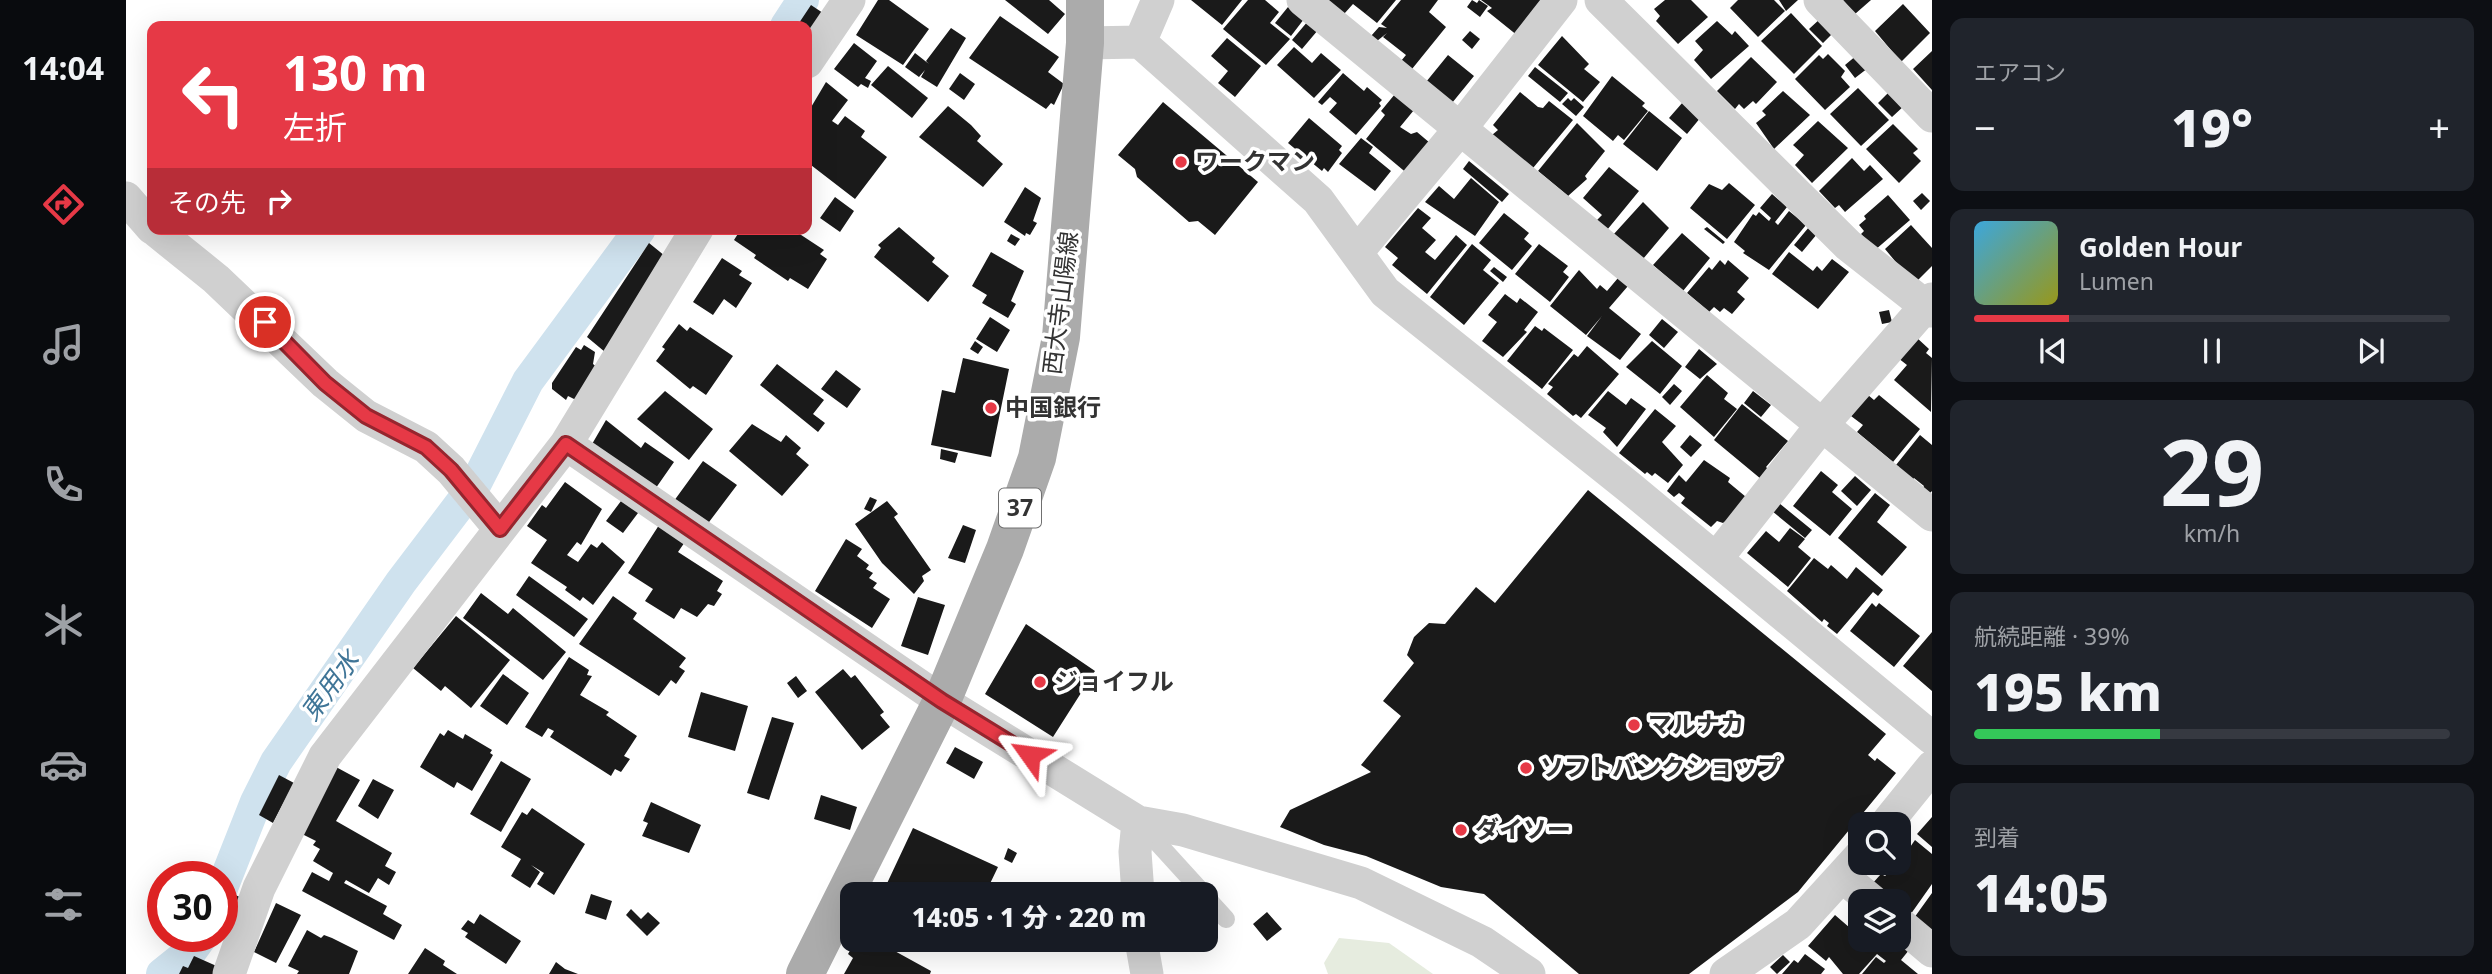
<!DOCTYPE html>
<html lang="ja">
<head>
<meta charset="utf-8">
<style>
	:root { --surface:#171b24; --page:#20242c; --text:#f1f3f6; --muted:#9ea1a6; --line:#363941; --accent:#e63946 }
	body { margin:0; font-family:"Noto Sans","Noto Sans JP",sans-serif; background:var(--page); color:var(--text); height:100vh; display:flex; flex-direction:column; font-size:26px; white-space:nowrap }
	* { box-sizing:border-box; margin:0 }
	p { font-size:23px; color:var(--muted) }
	.icon { flex:none; width:38px; height:38px; fill:none; stroke:currentColor; stroke-width:2; stroke-linecap:round; stroke-linejoin:round }
	.map { position:relative; flex:1; overflow:hidden }
	.details { display:flex; flex-direction:column; gap:18px; padding:18px; background:#0d0f14; width:560px }
	.details>* { flex:none }
	.banner { position:absolute; left:21px; top:21px; width:665px; height:214px; border-radius:14px; box-shadow:0 7px 28px #0002; background:#e63946; color:#fff; overflow:hidden }
	.fabs { position:absolute; left:1722px; top:812px; display:grid; gap:14px }
	.fabs a { display:grid; place-items:center; width:63px; height:63px; border-radius:14px; background:var(--surface); box-shadow:0 7px 28px #0002; font-size:35px }
	.speed { position:absolute; left:21px; top:861px; display:flex; gap:14px; font-size:35px; font-weight:700; text-align:center }
	.speed>* { display:grid; place-content:center; width:91px; height:91px; border-radius:50%; background:var(--surface); box-shadow:0 7px 28px #0002; line-height:1 }
	.speed .limit { border:10px solid #d22; background:#fff; color:#111 }
	.pin { position:absolute; display:grid; place-items:center; width:60px; height:60px; color:#fff; margin:-30px; border:4px solid #fff; border-radius:50%; box-shadow:0 2px 7px #0007 }
	.me { position:absolute; width:77px; margin:-38px; rotate:301deg; stroke-linejoin:round; filter:drop-shadow(0 0 5px #0008) }
	.turn { display:flex; align-items:center; gap:24px; height:147px; padding:0 21px; font-size:32px }
	.turn .icon { width:91px; height:91px; stroke-width:2.5 }
	.turn b { display:block; font-size:49px; line-height:60px }
	.then { display:flex; align-items:center; height:66px; padding:0 21px; background:#0003; gap:14px; font-size:26px }
	.big { font-size:52px; font-weight:800; line-height:1.1 }
	.details .widget { flex:1; display:flex; flex-direction:column; justify-content:center; gap:10px; min-width:0; padding:0 24px; border-radius:14px; background:var(--page) }
	.details .dial { align-items:center; gap:0 }
	.dial b { font-size:91px; line-height:1 }
	.song { display:flex; align-items:center; gap:21px }
	.cover { width:84px; height:84px; border-radius:10px; background:linear-gradient(135deg,hsl(200 70% 55%),hsl(60 70% 35%)) }
	.played { height:7px; border-radius:4px; background:linear-gradient(90deg,var(--accent) 20%,var(--line) 20%) }
	.keys { display:flex; justify-content:space-around; direction:ltr }
	.heat { display:flex; justify-content:space-between; align-items:center; font-size:38px; direction:ltr }
	.charge { height:10px; border-radius:5px; background:linear-gradient(90deg,#34c759 39%,var(--line) 0) }
	.trip { position:absolute; left:714px; top:882px; width:378px; height:70px; border-radius:14px; background:var(--surface); box-shadow:0 7px 28px #0002; font-weight:800; line-height:70px; text-align:center }
	main { display:flex; flex:1; min-height:0 }
	.dock { display:flex; flex-direction:column; width:126px; justify-content:space-around; align-items:center; background:#090b0e; color:var(--muted) }
	.dock .icon { width:49px; height:49px }
	.dock .on { color:var(--accent) }
	.dock b { font-size:32px; color:var(--text) }
	.map>svg:first-child { display:block }
	.green { fill:#e6ecdf }
	.lines { fill:none; stroke-linecap:round; stroke-linejoin:round }
	.canal { stroke:#cfe2ee; stroke-width:32 }
	.building { fill:#1a1a1a }
	.lane { stroke:#d0d0d0; stroke-width:18 }
	.street { stroke:#d0d0d0; stroke-width:33 }
	.primary { stroke:#ababab; stroke-width:38 }
	.route-casing { stroke:#96252e; stroke-width:18 }
	.route { stroke:#e63946; stroke-width:12 }
	.poi-dot { fill:#e63946; stroke:#fff; stroke-width:2.5 }
	.labels { text-anchor:middle; stroke-width:7; stroke-linejoin:round; paint-order:stroke }
	.shield { fill:#fff; stroke:#707070; stroke-width:2 }
	.shield-label { font-size:23px; font-weight:bold; fill:#333 }
	.poi-label { font-size:24px; font-weight:bold; fill:#333; stroke:#fff; text-anchor:start }
	.street-label { font-size:24px; fill:#333; stroke:#fff }
	.water-label { font-size:26px; font-style:italic; fill:#3f7597; stroke:#fff }
</style>
</head>
<body>
<main>
<nav class="dock">
<b>14:04</b>
<svg class="icon on" aria-label="directions" viewBox="0 0 24 24"><path d="M12 3l9 9-9 9-9-9zM9 14v-3h6M13 9l2 2-2 2"/></svg>
<svg class="icon" aria-label="music" viewBox="0 0 24 24"><path d="M9 18V5l10-2v13"/><circle cx="6" cy="18" r="3"/><circle cx="16" cy="16" r="3"/></svg>
<svg class="icon" aria-label="phone" viewBox="0 0 24 24"><path d="M5 4h4l2 5-3 2q2 4 5 5l2-3 5 2v4C11 20 4 13 5 4z"/></svg>
<svg class="icon" aria-label="climate" viewBox="0 0 24 24"><path d="M12 3v18M4 7l16 10M4 17L20 7"/></svg>
<svg class="icon" aria-label="car" viewBox="0 0 24 24"><path d="M5 17H2v-5l4-1 3-4h7l3 4 3 1v5h-3M9 17h6M6 11h13"/><circle cx="7" cy="17" r="2"/><circle cx="17" cy="17" r="2"/></svg>
<svg class="icon" aria-label="filters" viewBox="0 0 24 24"><path d="M4 7h16M4 17h16"/><circle cx="9" cy="7" r="2"/><circle cx="15" cy="17" r="2"/></svg>
</nav>
<div class="map">
<svg width="1806" height="974" viewBox="0 0 1806 974">
	<rect width="100%" height="100%" fill="#fff"/>
	<path class="green" d="M1213,938L1263,943L1307,974H1202L1198,963Z"/>
	<g class="lines">
		<path class="canal" d="M660,26L677,0
			M350,483L402,381L514,229
			M96,888L130,802L150,762L275,582L338,499
			M36,974L66,950L76,936"/>
	</g>
	<path class="building" d="M752,0H763L803,29L777,65L730,35Z
		M879,0H923L939,14L922,34Z
		M1065,0H1116L1096,25Z
		M1122,0H1139L1153,12L1144,23L1164,39L1140,65L1097,29Z
		M1201,0H1270L1251,23L1227,4L1218,14Z
		M1275,0H1312L1303,12L1320,27L1286,69L1275,61L1280,55L1257,37L1261,33L1251,41L1245,36L1253,27L1261,28L1255,24Z
		M1346,0L1351,3L1353,0L1362,6L1354,17L1341,7Z
		M1355,0H1414L1423,7L1397,40L1361,11L1366,8Z
		M1539,0H1565L1582,17L1552,44L1530,21L1534,16L1528,9Z
		M1612,0H1648L1659,11L1632,37L1604,8Z
		M1653,0H1672L1660,11Z
		M1717,0H1745L1729,14Z
		M1777,4L1804,33L1775,62L1749,31Z
		M685,5L706,19L681,42V26H671Z
		M1162,7L1178,19L1165,36L1149,23Z
		M1665,13L1696,46L1668,74L1635,41Z
		M874,16L933,57L922,72L938,84L928,105L925,103L920,109L843,58Z
		M1695,18L1708,32L1697,43L1683,29Z
		M1182,21L1192,30L1176,49L1166,40Z
		M1591,21L1606,35L1609,31L1623,46L1585,79L1568,60L1577,50L1569,41Z
		M825,28L840,38L811,87L795,77L799,70L793,77L779,67L789,53L803,64L800,61Z
		M1344,31L1354,39L1346,49L1336,40Z
		M1436,36L1463,64L1458,69L1474,82L1457,102L1412,65Z
		M1101,38L1135,66L1109,97L1092,83L1102,71L1085,56Z
		M728,43L751,61L739,78L745,81L742,88L735,84L732,87L708,69Z
		M1168,47L1186,63L1195,53L1215,70L1188,98L1151,65Z
		M1806,51V90L1787,69Z
		M1702,54L1719,71L1715,77L1724,87L1699,110L1669,79L1693,55L1697,59Z
		M1322,55L1348,76L1326,103L1300,82Z
		M1731,55L1742,68L1729,78L1719,65Z
		M1625,57L1651,82L1630,104L1627,101L1618,109L1613,104L1609,109L1591,91Z
		M762,66L802,98L786,118L745,85Z
		M1409,67L1442,93L1434,102L1402,76Z
		M834,73L849,84L838,100L823,89Z
		M1217,73L1238,91L1241,87L1256,100L1253,103L1255,106L1230,135L1203,112L1211,103L1204,97L1196,105L1192,102Z
		M1486,76L1519,103L1516,106L1522,111L1498,140L1492,135L1487,141L1457,116Z
		M700,82L722,100L706,121L712,125L719,116L739,131L735,137L761,157L729,199L681,162V114Z
		M1732,88L1763,120L1735,146L1704,114Z
		M1765,90L1779,105L1766,117L1752,103Z
		M1657,91L1684,115L1648,149L1630,123L1640,115L1636,111Z
		M1394,92L1412,107L1417,108L1423,101L1447,120L1407,168L1366,135L1372,130L1367,125Z
		M1269,94L1288,110L1274,127L1285,134L1291,132L1304,143L1283,175L1240,139L1259,115L1255,111Z
		M1442,98L1445,101L1448,98L1458,107L1450,116L1436,104Z
		M1037,102L1132,182L1089,235L1072,221L1063,222L1011,177L1009,169L992,155Z
		M1557,102L1575,117L1561,134L1543,118Z
		M822,106L845,125L855,136L851,141L877,164L857,187L793,137Z
		M1523,111L1556,138L1531,171L1497,144Z
		M1183,118L1216,146L1213,150L1216,153L1202,172L1198,168L1196,171L1162,143Z
		M1692,121L1722,148L1686,183L1669,165L1678,155L1667,145Z
		M1451,123L1479,151L1459,176L1461,179L1442,196L1412,171Z
		M1767,124L1792,149L1787,153L1795,161L1773,183L1740,149Z
		M1235,138L1247,147L1243,153L1265,171L1249,191L1213,164Z
		M1726,158L1738,171L1744,165L1757,179L1719,212L1713,205L1709,208L1693,191Z
		M1343,161L1383,194L1376,202L1337,169Z
		M1483,167L1513,191L1481,230L1470,221L1476,215L1457,198Z
		M1345,178L1373,202L1349,236L1299,202L1313,186L1328,199Z
		M1603,183L1629,205L1601,239L1564,208L1583,184L1596,190Z
		M899,187L915,198L907,221L911,223L904,235L900,233L899,236L878,222Z
		M1796,193L1804,201L1795,210L1787,201Z
		M1646,194L1661,207L1649,222L1652,225L1663,211L1680,225L1643,270L1617,253L1619,251L1608,242L1627,214L1630,216L1633,212L1643,221L1645,218L1634,208Z
		M1762,195L1784,220L1749,250L1735,234L1738,231L1733,225L1740,219L1738,216Z
		M709,197L728,211L714,232L694,218Z
		M1517,202L1543,228L1517,259L1487,235Z
		M1292,208L1305,218L1296,228L1310,240L1299,252L1309,260L1330,235L1341,245L1301,294L1266,265L1272,258L1259,247Z
		M1378,213L1403,233L1398,239L1406,246L1386,270L1353,243Z
		M1785,225L1806,248V266L1788,284L1759,249Z
		M773,227L809,258L806,262L823,276L802,302L748,257L755,248L752,245Z
		M1581,227L1599,242L1597,244L1578,229Z
		M1683,227L1691,234L1676,252L1668,245Z
		M615,229H666L698,250L694,254L701,259L682,289L664,278L662,281L628,258L630,255L608,240Z
		M1556,233L1584,258L1557,291L1527,265Z
		M885,234L894,239L889,246L881,241Z
		M523,243L539,256L479,352L461,337Z
		M1346,244L1365,260L1357,270L1373,283L1338,325L1304,297Z
		M1413,244L1442,266L1437,272L1443,277L1424,302L1389,274Z
		M865,252L898,271L885,301L890,304L882,318L856,303L861,295L846,286Z
		M1663,252L1687,271L1691,266L1696,271L1706,259L1723,272L1692,309L1646,274Z
		M596,258L616,271L613,275L626,283L610,308L598,299L587,315L567,302Z
		M1594,260L1599,265L1602,260L1623,278L1611,292L1619,299L1606,314L1598,308L1594,312L1588,307L1583,312L1561,293L1583,267L1586,270Z
		M1368,267L1381,277L1377,282L1364,271Z
		M1453,270L1471,289L1474,285L1481,291L1492,278L1502,286L1483,308L1515,334L1494,360L1461,336L1476,316L1460,335L1424,306Z
		M1379,294L1391,303L1394,298L1412,312L1398,330L1401,332L1377,357L1356,341L1371,322L1362,315Z
		M1763,310L1766,322L1756,324L1753,312Z
		M864,317L884,330L871,352L850,339Z
		M1536,319L1552,332L1538,348L1523,335Z
		M553,324L561,331L564,327L607,356L580,395L567,386L564,389L530,361L539,349L536,347Z
		M1409,326L1416,331L1418,328L1447,350L1416,389L1381,361Z
		M1790,337L1803,349L1800,353L1806,358L1805,412L1768,380L1781,365L1772,358Z
		M849,341L857,347L852,354L844,349Z
		M1526,341L1556,366L1534,394L1500,367Z
		M458,345L469,352L467,364L472,368L450,400L442,396L440,400L426,389V383L450,347L455,350Z
		M1461,346L1493,374L1455,418L1450,414L1447,416L1421,394L1427,387L1422,384L1448,354L1452,357Z
		M1573,349L1591,364L1574,379L1559,367Z
		M837,358L883,369L865,457L805,445L816,390L829,393Z
		M651,364L698,400L687,414L699,423L692,432L634,385Z
		M710,370L735,389L721,408L695,389Z
		M1581,375L1602,393L1598,399L1611,409L1588,437L1554,407Z
		M1548,384L1556,391L1544,405L1536,397Z
		M539,391L587,429L563,460L511,419Z
		M1482,391L1500,405L1505,398L1520,409L1491,447L1477,432L1480,428L1462,415Z
		M1627,391L1645,405L1635,417L1618,403Z
		M1742,395L1748,400L1753,395L1794,429L1767,462L1731,432L1737,425L1725,416Z
		M1616,404L1662,441L1640,467L1642,469L1635,479L1588,440Z
		M1529,409L1550,426L1536,442L1557,465L1542,483L1529,473L1526,476L1521,472L1519,474L1493,453Z
		M480,420L515,448L519,442L548,462L525,495L462,451Z
		M626,424L655,442L660,435L675,448L670,454L683,465L656,496L603,451Z
		M1564,435L1576,445L1565,457L1554,447Z
		M1794,435L1806,445V491L1802,495L1796,490L1798,486L1788,478L1785,482L1771,470L1773,467L1770,465Z
		M815,449L832,453L829,463L814,459Z
		M1578,460L1604,478L1602,482L1620,497L1601,520L1597,523L1591,521L1585,527L1555,503L1559,498L1553,493L1548,497L1541,491L1553,475L1560,482Z
		M577,461L611,485L577,530L545,505Z
		M1695,471L1712,485L1706,492L1726,509L1704,536L1667,506Z
		M1729,476L1745,490L1731,506L1715,491Z
		M439,482L476,509L455,545L451,542L441,555L452,562L465,544L471,548L476,542L499,562L467,605L457,597L454,601L439,590L441,587L405,563L421,540L401,526L416,505L420,508Z
		M1462,490L1760,734L1742,755L1749,761L1751,758L1770,773L1672,892L1563,974H1453L1358,894L1315,887L1240,856L1198,845L1154,827L1164,810L1245,772L1235,765L1275,716L1257,701L1288,663L1281,655L1288,637L1303,623L1319,624L1350,587L1369,603Z
		M1749,493L1764,505L1751,522L1781,547L1756,576L1712,538Z
		M498,497L515,509L497,533L480,521Z
		M744,497L751,500L745,512L738,509Z
		M761,501L772,514L768,517L805,570L796,576L798,581L788,594L756,563L729,524Z
		M1653,503L1686,530L1679,538L1646,511Z
		M535,522L561,539L552,552L597,581L591,591L596,594L588,606L582,604L571,617L555,608L548,619L519,601L527,589L502,573Z
		M837,525L850,530L839,563L822,558Z
		M1664,528L1679,539L1672,547L1685,558L1662,587L1621,553L1640,531L1653,542Z
		M720,539L736,549L731,556L743,565L740,569L747,573L743,578L751,583L747,588L764,599L746,628L689,591Z
		M1688,558L1702,569L1705,565L1721,579L1730,567L1757,590L1752,596L1747,592L1711,634L1701,626L1703,623L1698,619L1696,622L1661,591Z
		M403,576L462,619L448,637L390,595Z
		M355,593L382,614L387,608L440,652L417,680L337,618Z
		M487,596L511,613L507,619L560,658L553,667L559,671L550,684L545,680L533,696L453,644Z
		M792,597L819,605L802,655L775,646Z
		M1746,603L1750,607L1753,603L1794,636L1768,667L1724,631Z
		M330,616L384,660L345,708L319,686L315,691L287,668Z
		M900,624L969,671L927,737L859,694Z
		M1806,632V691L1777,666Z
		M443,657L463,670L461,675L466,676L454,695L483,712L480,715L511,736L498,756L504,759L495,772L489,769L485,776L424,737L428,731L422,728L416,737L399,727Z
		M717,669L725,678L729,675L758,712L754,715L764,727L736,750L689,692Z
		M377,674L403,693L381,725L354,706Z
		M670,676L681,691L672,698L661,683Z
		M575,692L622,706L609,751L562,737Z
		M646,717L668,723L643,800L621,793Z
		M322,730L337,739L339,734L366,750L364,753L367,755L346,791L331,782L328,788L294,767L314,733L318,736Z
		M829,747L857,762L848,779L820,763Z
		M375,761L405,779L375,832L344,814Z
		M210,767L234,780L210,821L266,853L259,866L270,872L263,885L252,878L243,893L220,880L218,883L261,906L257,914L276,925L268,940L176,891L186,872L203,881L207,873L187,861L194,849L187,845L190,841L174,833Z
		M153,775L168,783L147,823L133,815Z
		M247,779L268,790L252,819L232,806Z
		M695,795L731,807L724,830L688,819Z
		M525,802L575,825L563,853L516,836L522,823L517,821Z
		M406,808L459,844L428,895L411,884L418,873L405,865L414,872L404,888L385,876L395,859L375,847L396,812L401,815Z
		M1806,817V847L1791,834Z
		M787,828L872,867L859,894H756Z
		M1789,840L1806,854V884L1782,918L1773,910V901H1766L1746,884L1755,874L1759,876L1773,863Z
		M882,848L891,853L886,863L878,859Z
		M104,893L114,897L102,928L96,926V911Z
		M1806,893V933L1788,918Z
		M465,894L486,901L480,920L459,913Z
		M150,903L175,915L150,963L128,952Z
		M505,909L515,919L522,912L534,923L521,936L500,915Z
		M1141,912L1156,929L1141,941L1127,924Z
		M354,914L395,941L380,964L339,937L342,933L335,929L342,920L348,924Z
		M1709,915L1724,928L1726,925L1734,929V940H1754L1749,945L1754,949L1762,940H1771L1783,950L1775,960L1792,974H1736L1750,957L1758,963L1760,961L1751,954L1733,974H1717L1703,957L1700,961L1682,946Z
		M181,930L195,938L198,935L206,938L232,951L223,974H171L173,971L162,966Z
		M730,940H756V944L805,971L804,974H718L727,958L722,954Z
		M815,940H837L833,948Z
		M299,948L319,961L317,965L331,974H282Z
		M1679,954L1699,969L1695,974H1656L1668,960L1672,963Z
		M1657,955L1664,962L1651,974L1644,967Z
		M68,956L95,968L92,974H53L57,966L62,968Z
		M430,962L439,969L452,974H423Z"/>
	<g class="lines">
		<path class="lane" d="M1017,827L1078,894
			M1080,897L1100,919"/>
		<path class="street" d="M1177,0L1806,515
			M1475,0L1722,245L1806,311
			M1694,0L1806,116
			M1014,42L1032,0
			M959,43L1014,42L1192,200L1259,292L1503,487L1806,738
			M681,62L723,0
			M0,198L26,228
			M28,229L90,279L199,383L240,416L300,447L325,470L374,529
			M1231,252L1334,129L1435,0
			M440,444L816,701L1012,822L1057,830L1235,883L1356,942L1403,974
			M1590,559L1696,425L1806,299
			M1760,824L1806,767
			M1717,877L1746,901
			M1012,894L1009,852L1012,822
			M1773,923L1806,951
			M1015,940L1021,974
			M103,974L133,888L199,756L440,444L571,229
			M1600,974L1672,924L1734,856"/>
		<path class="primary" d="M679,974L816,701L879,549L911,458L935,337L959,43V0"/>
	</g>
	<g class="lines">
		<g class="route-casing">
			<path id="route" d="M139,322L199,383L240,416L300,447L325,470L374,529L440,444L816,701L904,755"/>
		</g>
		<use href="#route" class="route"/>
	</g>
	<g class="poi-dot">
		<circle cx="1055" cy="162" r="7"/>
		<circle cx="865" cy="408" r="7"/>
		<circle cx="914" cy="682" r="7"/>
		<circle cx="1508" cy="725" r="7"/>
		<circle cx="1400" cy="768" r="7"/>
		<circle cx="1335" cy="830" r="7"/>
	</g>
	<g class="labels">
		<rect class="shield" x="873" y="488.5" width="42" height="39" rx="5"/>
		<g class="shield-label">
			<text x="894" y="516">37</text>
		</g>
		<g class="poi-label">
			<text x="1069" y="170">ワークマン</text>
			<text x="879" y="416">中国銀行</text>
			<text x="928" y="690">ジョイフル</text>
			<text x="1522" y="733">マルナカ</text>
			<text x="1414" y="776">ソフトバンクショップ</text>
			<text x="1349" y="838">ダイソー</text>
		</g>
		<g class="street-label">
			<text transform="translate(935 303) rotate(-83)" y="8">西大寺山陽線</text>
		</g>
		<g class="water-label">
			<text transform="translate(204 686) rotate(-54)" y="9">東用水</text>
		</g>
	</g>
</svg>
<div class="fabs">
<a><svg class="icon" aria-label="search" viewBox="0 0 24 24"><circle cx="10" cy="10" r="6"/><path d="M15 15l6 6"/></svg></a>
<a><svg class="icon" aria-label="layers" viewBox="0 0 24 24"><path d="M12 4l9 5-9 5-9-5zM3 14l9 5 9-5"/></svg></a>
</div>
<div class="speed"><div class="limit">30</div></div>
<div class="pin" style="left:139px;top:322px;background:#d93025"><svg class="icon" aria-label="arrive" viewBox="0 0 24 24"><path d="M6 21V4h12l-3 4 3 4H6"/></svg></div>
<svg class="me" style="left:904px;top:755px" viewBox="-20 -20 40 40"><path d="M0-17L14 15 0 8-14 15z" fill="#e63946" stroke="#fff" stroke-width="4"/></svg>
<div class="trip">14:05 · 1 分 · 220 m</div>
<div class="banner">
<div class="turn"><svg class="icon" aria-label="left" viewBox="0 0 24 24"><path d="M17 20v-9H6M10 6l-5 5 5 5"/></svg><div><b>130 m</b>左折</div></div>
<div class="then">その先<svg class="icon" aria-label="right" viewBox="0 0 24 24"><path d="M7 20v-9h11M14 6l5 5-5 5"/></svg></div>
</div>
</div>
<section class="details">
<div class="widget"><p>エアコン</p>
<div class="heat"><a>−</a><b class="big">19°</b><a>+</a></div>
</div>
<div class="widget">
<div class="song"><i class="cover"></i><div><b>Golden Hour</b><p>Lumen</p></div></div>
<div class="played"></div>
<div class="keys"><svg class="icon" aria-label="previous" viewBox="0 0 24 24"><path d="M18 5L8 12l10 7zM5 5v14"/></svg><svg class="icon" aria-label="pause" viewBox="0 0 24 24"><path d="M8 5v14M16 5v14"/></svg><svg class="icon" aria-label="next" viewBox="0 0 24 24"><path d="M6 5l10 7-10 7zM19 5v14"/></svg></div>
</div>
<div class="widget dial"><b>29</b><p>km/h</p></div>
<div class="widget"><p>航続距離 · 39%</p><b class="big">195 km</b><div class="charge"></div></div>
<div class="widget"><p>到着</p><b class="big">14:05</b></div>
</section>
</main>
</body>
</html>
